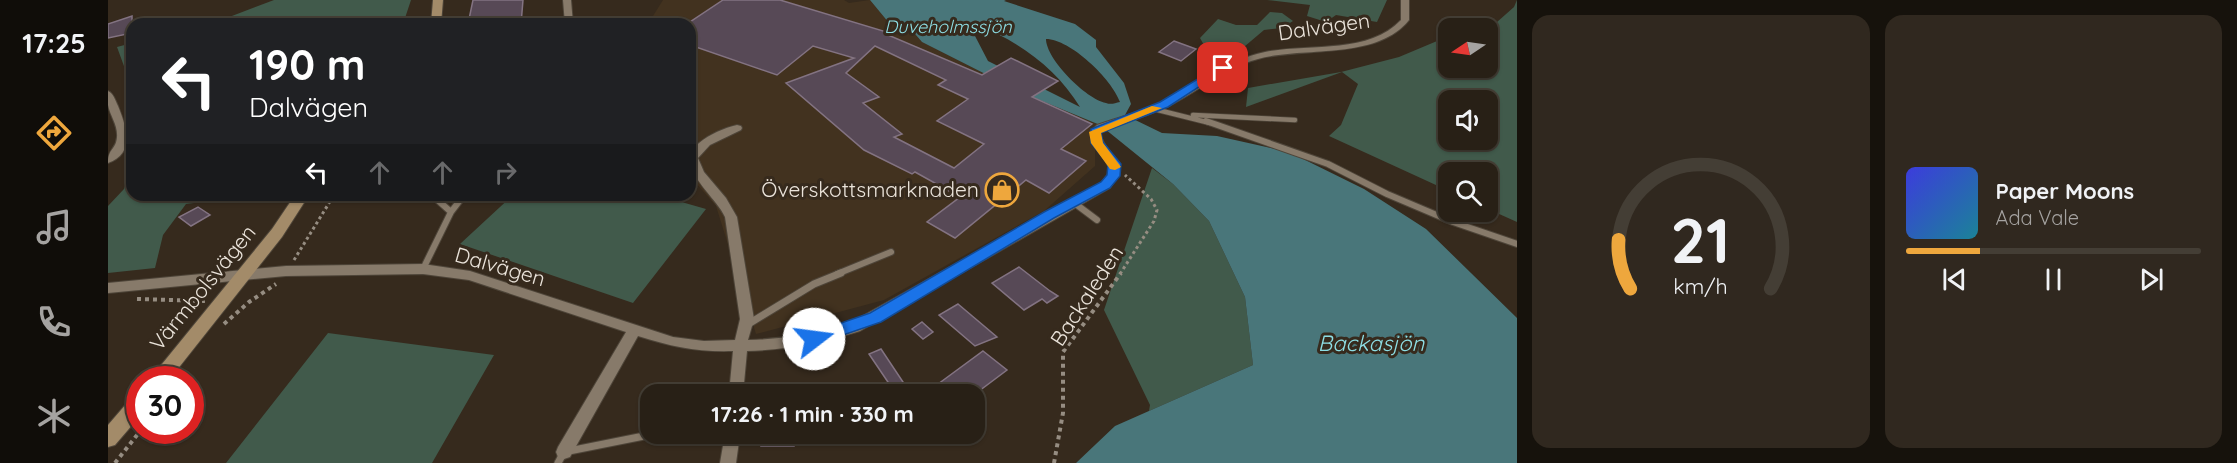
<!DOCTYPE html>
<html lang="en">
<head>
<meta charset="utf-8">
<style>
	:root { --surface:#282016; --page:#30281f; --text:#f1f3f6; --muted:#a5a3a1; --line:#443e35; --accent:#eea73d }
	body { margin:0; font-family:Quicksand,sans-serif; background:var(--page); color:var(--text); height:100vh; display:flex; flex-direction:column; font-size:22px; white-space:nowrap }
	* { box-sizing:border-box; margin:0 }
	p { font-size:20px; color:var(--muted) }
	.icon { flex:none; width:33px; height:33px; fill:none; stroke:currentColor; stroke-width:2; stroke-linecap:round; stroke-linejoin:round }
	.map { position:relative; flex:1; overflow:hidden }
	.side { display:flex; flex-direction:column; gap:15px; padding:15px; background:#16120c; width:720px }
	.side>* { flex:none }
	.banner { position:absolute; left:18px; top:18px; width:570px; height:183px; border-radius:18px; box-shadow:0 2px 4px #0004,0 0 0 2px var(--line); background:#202124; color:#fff; overflow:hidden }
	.needle { width:39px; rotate:257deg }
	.fabs { position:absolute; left:1330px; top:18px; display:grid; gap:12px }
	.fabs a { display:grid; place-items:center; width:60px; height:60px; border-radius:12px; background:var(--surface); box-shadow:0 2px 4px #0004,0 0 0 2px var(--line); font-size:30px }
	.speed { position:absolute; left:18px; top:366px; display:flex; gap:12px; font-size:30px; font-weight:700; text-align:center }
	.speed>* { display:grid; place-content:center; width:78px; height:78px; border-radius:50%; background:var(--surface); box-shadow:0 2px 4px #0004,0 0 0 2px var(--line); line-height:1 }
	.speed .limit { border:9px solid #d22; background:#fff; color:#111 }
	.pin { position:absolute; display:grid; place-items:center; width:51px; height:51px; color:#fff; margin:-26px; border-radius:12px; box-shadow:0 3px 9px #0006 }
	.me { position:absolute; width:66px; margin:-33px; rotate:75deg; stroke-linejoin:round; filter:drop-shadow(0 0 4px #0008) }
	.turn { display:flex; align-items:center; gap:21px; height:126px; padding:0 24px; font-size:27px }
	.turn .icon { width:78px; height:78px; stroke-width:2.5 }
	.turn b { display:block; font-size:42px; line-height:51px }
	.lanes { display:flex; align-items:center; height:57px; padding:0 24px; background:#0003; justify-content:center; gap:30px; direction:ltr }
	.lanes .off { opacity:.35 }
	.side .tile { flex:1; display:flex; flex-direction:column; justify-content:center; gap:9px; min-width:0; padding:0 21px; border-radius:18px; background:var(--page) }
	.side .dial { align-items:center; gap:0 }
	.dial svg { height:156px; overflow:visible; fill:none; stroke:var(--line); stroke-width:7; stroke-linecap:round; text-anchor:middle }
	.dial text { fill:var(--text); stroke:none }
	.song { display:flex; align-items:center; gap:18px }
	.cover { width:72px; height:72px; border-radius:9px; background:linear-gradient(135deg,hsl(240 70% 55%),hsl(190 70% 35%)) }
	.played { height:6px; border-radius:3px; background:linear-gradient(90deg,var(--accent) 25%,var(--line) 25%) }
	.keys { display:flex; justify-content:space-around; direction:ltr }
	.side .tiles { flex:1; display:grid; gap:15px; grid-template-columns:repeat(2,1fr) }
	.trip { position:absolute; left:532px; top:384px; width:345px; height:60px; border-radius:18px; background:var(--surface); box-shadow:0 2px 4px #0004,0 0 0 2px var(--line); font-weight:700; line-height:60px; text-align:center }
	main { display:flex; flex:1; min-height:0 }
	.dock { display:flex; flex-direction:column; width:108px; justify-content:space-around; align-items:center; background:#100d09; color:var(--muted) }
	.dock .icon { width:42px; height:42px }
	.dock .current { color:var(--accent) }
	.dock b { font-size:27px; color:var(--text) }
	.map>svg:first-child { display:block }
	.built { fill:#42321f }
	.green { fill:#415a4b; fill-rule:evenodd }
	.water { fill:#49767a; fill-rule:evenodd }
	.building { fill:#574956; stroke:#837382; stroke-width:1.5; fill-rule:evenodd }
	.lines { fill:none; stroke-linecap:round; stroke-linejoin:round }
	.lane-far2-casing { stroke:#4e4539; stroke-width:6 }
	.lane-far1-casing { stroke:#4e4539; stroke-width:8 }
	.lane-casing { stroke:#4e4539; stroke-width:9 }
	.street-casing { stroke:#4e4539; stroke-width:2 }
	.secondary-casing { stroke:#4e4539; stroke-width:2 }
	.path-far1 { stroke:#968d82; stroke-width:3; stroke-dasharray:3 3; stroke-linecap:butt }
	.path { stroke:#968d82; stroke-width:4; stroke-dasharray:4 4; stroke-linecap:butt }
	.lane-far2 { stroke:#877a6a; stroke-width:4.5 }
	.lane-far1 { stroke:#877a6a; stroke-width:6 }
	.lane { stroke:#877a6a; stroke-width:7 }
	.street { fill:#877a6a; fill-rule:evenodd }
	.secondary { fill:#a38b69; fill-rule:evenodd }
	.route { fill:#1a73e8; stroke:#114b97; stroke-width:1.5 }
	.slow { fill:#f59e0b }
	.labels { text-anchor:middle; stroke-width:6; stroke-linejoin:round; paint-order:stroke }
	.far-water-label { font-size:18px; font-style:italic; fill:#8ddee4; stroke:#362a1d }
	.street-label { font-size:21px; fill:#ebe4db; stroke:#362a1d }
	.poi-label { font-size:21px; fill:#ebe4db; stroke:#362a1d; text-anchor:end }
	.water-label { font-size:22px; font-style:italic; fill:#8ddee4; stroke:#362a1d }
</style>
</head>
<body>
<main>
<nav class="dock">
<b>17:25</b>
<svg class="icon current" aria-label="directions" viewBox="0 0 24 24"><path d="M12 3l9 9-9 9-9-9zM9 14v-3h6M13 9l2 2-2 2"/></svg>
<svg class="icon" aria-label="music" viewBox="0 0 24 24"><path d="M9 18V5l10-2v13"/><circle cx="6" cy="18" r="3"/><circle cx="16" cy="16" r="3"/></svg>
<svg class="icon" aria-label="phone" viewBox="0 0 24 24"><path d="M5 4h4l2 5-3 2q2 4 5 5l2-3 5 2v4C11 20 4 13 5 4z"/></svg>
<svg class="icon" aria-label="climate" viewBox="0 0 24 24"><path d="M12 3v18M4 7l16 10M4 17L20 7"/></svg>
</nav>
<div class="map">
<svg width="1409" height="463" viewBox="0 0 1409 463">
	<rect width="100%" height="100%" fill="#362a1d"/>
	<path class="built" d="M555,0H736L741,3L762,0L781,23L801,27L814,42L917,94L992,125L987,127V166L936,211L776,300L648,334L608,206L582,176V24H540Z"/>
	<path class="green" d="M166,0H303L295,24H103Z
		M1159,0H1279L1269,22L1228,15L1218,22L1199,16L1202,5Z
		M1409,0V222L1380,209V172H1341V191L1221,136L1233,125L1250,84L1234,72L1138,107L1140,88L1233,72L1291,57L1341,36V68H1380V30L1406,7ZM1380,100V140H1341V100Z
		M1162,12L1174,13L1185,21L1174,28L1156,30L1130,52L1102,56L1092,38L1110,19L1128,25H1149Z
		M24,43V88L9,47Z
		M24,162V195H151L78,204L55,235L47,268L0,273V206L16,189Z
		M1044,168L1065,184L1101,221L1137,297L1145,365L1041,411L1042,405L996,310Z
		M405,195H549L598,209L525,303L352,244Z
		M220,333L386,355L324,463H118Z"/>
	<path class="water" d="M762,0H898L896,1L967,24L988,40V47L1016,83L1023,104L1017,115L1054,133L1109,136L1181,152L1256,189L1318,229L1409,318V463H968L1007,426L1145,365L1137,297L1101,221L1065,184L992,125L917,94L814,42L801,27L781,23ZM869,25C911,41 949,69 972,107L880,61L867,36ZM938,39C962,39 1004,79 1012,102C1007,103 1003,105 998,103C978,99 938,59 938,39Z"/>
	<path class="building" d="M365,0H415L413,24H360Z
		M615,0H672L782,33L780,35L874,75L903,58L950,81L924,97L984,124L953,149L978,161L941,193L918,180L847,238L819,222L852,197L807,172L804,174L756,150L678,83L746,58L705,46L669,75L582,45V22ZM767,46L838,80L830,85L860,99L829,121L876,144L846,168L786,137L794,134L755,103L771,97L738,73Z
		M24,16V33L0,38V24Z
		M1066,41L1088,49L1073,61L1051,52Z
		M90,207L102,215L83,226L71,217Z
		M911,267L942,291L950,296L939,303L934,299L916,310L884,283Z
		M850,304L889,337L867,346L831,315Z
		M814,322L825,332L815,339L804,329Z
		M773,349L803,394H788L761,354Z
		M875,351L899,370L867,394H834L826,387Z
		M654,434H686V446H653Z"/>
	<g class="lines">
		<g class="lane-far2-casing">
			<path id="lane-far2" d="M1046,109L1102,123
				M1085,115L1187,120"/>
		</g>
		<g class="lane-far1-casing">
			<path id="lane-far1" d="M1098,121L1220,164L1279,194L1345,222L1409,244
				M324,195L343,212
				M965,202L989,220
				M315,269L343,212L356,195
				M729,274L783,252"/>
		</g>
		<g class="lane-casing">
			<path id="lane" d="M642,323L706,284L733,273
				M450,463L456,452L546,434"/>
		</g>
		<g class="street-casing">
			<path id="street" d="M455,0H463L465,24H457Z
				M1293,0H1301V20C1268,61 1196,46 1150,59C1117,68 1091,91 1061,106C1041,116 1018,121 997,129L992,133C995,148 1009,156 1012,171L1002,188L752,331C715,343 677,350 639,351L635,394H621L625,351C588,352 565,347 530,336L462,457L456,459L450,457L448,452L450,447L518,332L361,280L315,274L178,276L0,293V283L178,266L315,264L362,271L565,337L596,341L627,340L632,319L617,217C607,195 564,166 591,143C602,134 616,128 629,125L633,126L634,128L633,130L602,145L590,158L596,172L618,198L629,217L646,319L640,340C675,339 709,334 742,323L994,182L1002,171C998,156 984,148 982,132L989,125C1011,117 1034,112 1054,102C1089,85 1118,60 1157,52C1200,43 1260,55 1293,20Z
				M0,91C6,94 7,100 10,106C18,126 28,153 0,163C0,148 8,150 9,137C10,125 2,116 0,105C0,101 0,96 0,91Z
				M617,434H632L628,463H612Z"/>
		</g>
		<g class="secondary-casing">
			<path id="secondary" d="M325,0H335L333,24H323Z
				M187,195H201L174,237L61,380H41L164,229Z
				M32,394V416L7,445L0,447V425L25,396Z"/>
		</g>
		<path class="path-far1" d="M186,260L226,195
			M1012,274L1046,221L1049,210L1043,199L1017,175"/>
		<path class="path" d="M29,299L97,301
			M116,324L141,302L168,284
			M7,463L33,430
			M946,463L955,413V352L1013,273"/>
		<use href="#lane-far2" class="lane-far2"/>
		<use href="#lane-far1" class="lane-far1"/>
		<use href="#lane" class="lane"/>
		<use href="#street" class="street"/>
		<use href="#secondary" class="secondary"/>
	</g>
	<path class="route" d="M1111,66L1120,68L1060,107L993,133L995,142L1013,164L1012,176L1002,188L946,218L773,322L706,345L701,343L698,339L701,334L762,313L936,212L993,182L999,175L1000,164L983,143V129L1052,102Z"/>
	<path class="slow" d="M1044,106L1054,108L993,133L995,143L1013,167L1007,170L1002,169L983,143L981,132Z"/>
	<defs>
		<g id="shop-ring" transform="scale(1.725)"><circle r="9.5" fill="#362a1d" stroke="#eea73d" stroke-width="1.5"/><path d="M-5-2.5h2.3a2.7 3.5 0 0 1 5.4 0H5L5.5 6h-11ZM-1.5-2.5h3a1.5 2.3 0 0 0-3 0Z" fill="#eea73d"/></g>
	</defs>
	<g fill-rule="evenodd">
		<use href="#shop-ring" x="894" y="190"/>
	</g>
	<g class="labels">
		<g class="far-water-label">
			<text x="840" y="33">Duveholmssjön</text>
		</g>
		<g class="street-label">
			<text transform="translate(1216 27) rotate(-8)" y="7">Dalvägen</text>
			<text transform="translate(392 267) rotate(16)" y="7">Dalvägen</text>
			<text transform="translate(95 288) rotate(-51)" y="7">Värmbolsvägen</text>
			<text transform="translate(979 296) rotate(-57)" y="7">Backaleden</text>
		</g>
		<g class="poi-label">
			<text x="871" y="197">Överskottsmarknaden</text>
		</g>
		<g class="water-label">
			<text x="1263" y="351">Backasjön</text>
		</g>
	</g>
</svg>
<div class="fabs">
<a><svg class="needle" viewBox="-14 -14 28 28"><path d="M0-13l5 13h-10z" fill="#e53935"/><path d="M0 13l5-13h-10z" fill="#a5a3a1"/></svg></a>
<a><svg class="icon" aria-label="sound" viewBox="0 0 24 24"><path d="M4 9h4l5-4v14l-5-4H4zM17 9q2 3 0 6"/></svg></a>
<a><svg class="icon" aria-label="search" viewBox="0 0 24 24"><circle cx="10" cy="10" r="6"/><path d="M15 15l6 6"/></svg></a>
</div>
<div class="speed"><div class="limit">30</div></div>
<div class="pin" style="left:1115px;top:68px;background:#d93025"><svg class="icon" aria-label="arrive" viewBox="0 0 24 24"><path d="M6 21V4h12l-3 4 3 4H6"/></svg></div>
<svg class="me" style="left:706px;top:339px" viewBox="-20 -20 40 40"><circle r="19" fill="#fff"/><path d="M0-13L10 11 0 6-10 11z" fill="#1a73e8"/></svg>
<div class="trip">17:26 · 1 min · 330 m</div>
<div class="banner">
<div class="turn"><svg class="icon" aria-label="left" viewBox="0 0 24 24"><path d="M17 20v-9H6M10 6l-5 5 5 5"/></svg><div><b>190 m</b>Dalvägen</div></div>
<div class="lanes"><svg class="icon" aria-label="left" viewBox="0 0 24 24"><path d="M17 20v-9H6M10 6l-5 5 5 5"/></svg><svg class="icon off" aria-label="ahead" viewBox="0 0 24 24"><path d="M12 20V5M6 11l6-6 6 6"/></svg><svg class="icon off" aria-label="ahead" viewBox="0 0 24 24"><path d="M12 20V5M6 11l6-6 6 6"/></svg><svg class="icon off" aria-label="right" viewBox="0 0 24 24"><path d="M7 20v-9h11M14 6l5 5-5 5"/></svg></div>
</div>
</div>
<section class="side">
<div class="tiles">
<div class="tile dial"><svg viewBox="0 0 100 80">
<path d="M14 69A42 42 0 1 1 86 69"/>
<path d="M14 69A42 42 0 0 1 8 44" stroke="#eea73d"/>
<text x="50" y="56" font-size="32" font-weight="700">21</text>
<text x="50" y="72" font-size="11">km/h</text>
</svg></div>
<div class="tile">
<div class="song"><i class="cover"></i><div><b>Paper Moons</b><p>Ada Vale</p></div></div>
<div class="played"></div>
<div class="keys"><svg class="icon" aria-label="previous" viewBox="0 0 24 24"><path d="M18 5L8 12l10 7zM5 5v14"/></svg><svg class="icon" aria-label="pause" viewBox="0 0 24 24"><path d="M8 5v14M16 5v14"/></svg><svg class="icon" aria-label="next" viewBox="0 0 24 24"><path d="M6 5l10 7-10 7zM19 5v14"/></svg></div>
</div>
</div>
</section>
</main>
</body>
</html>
